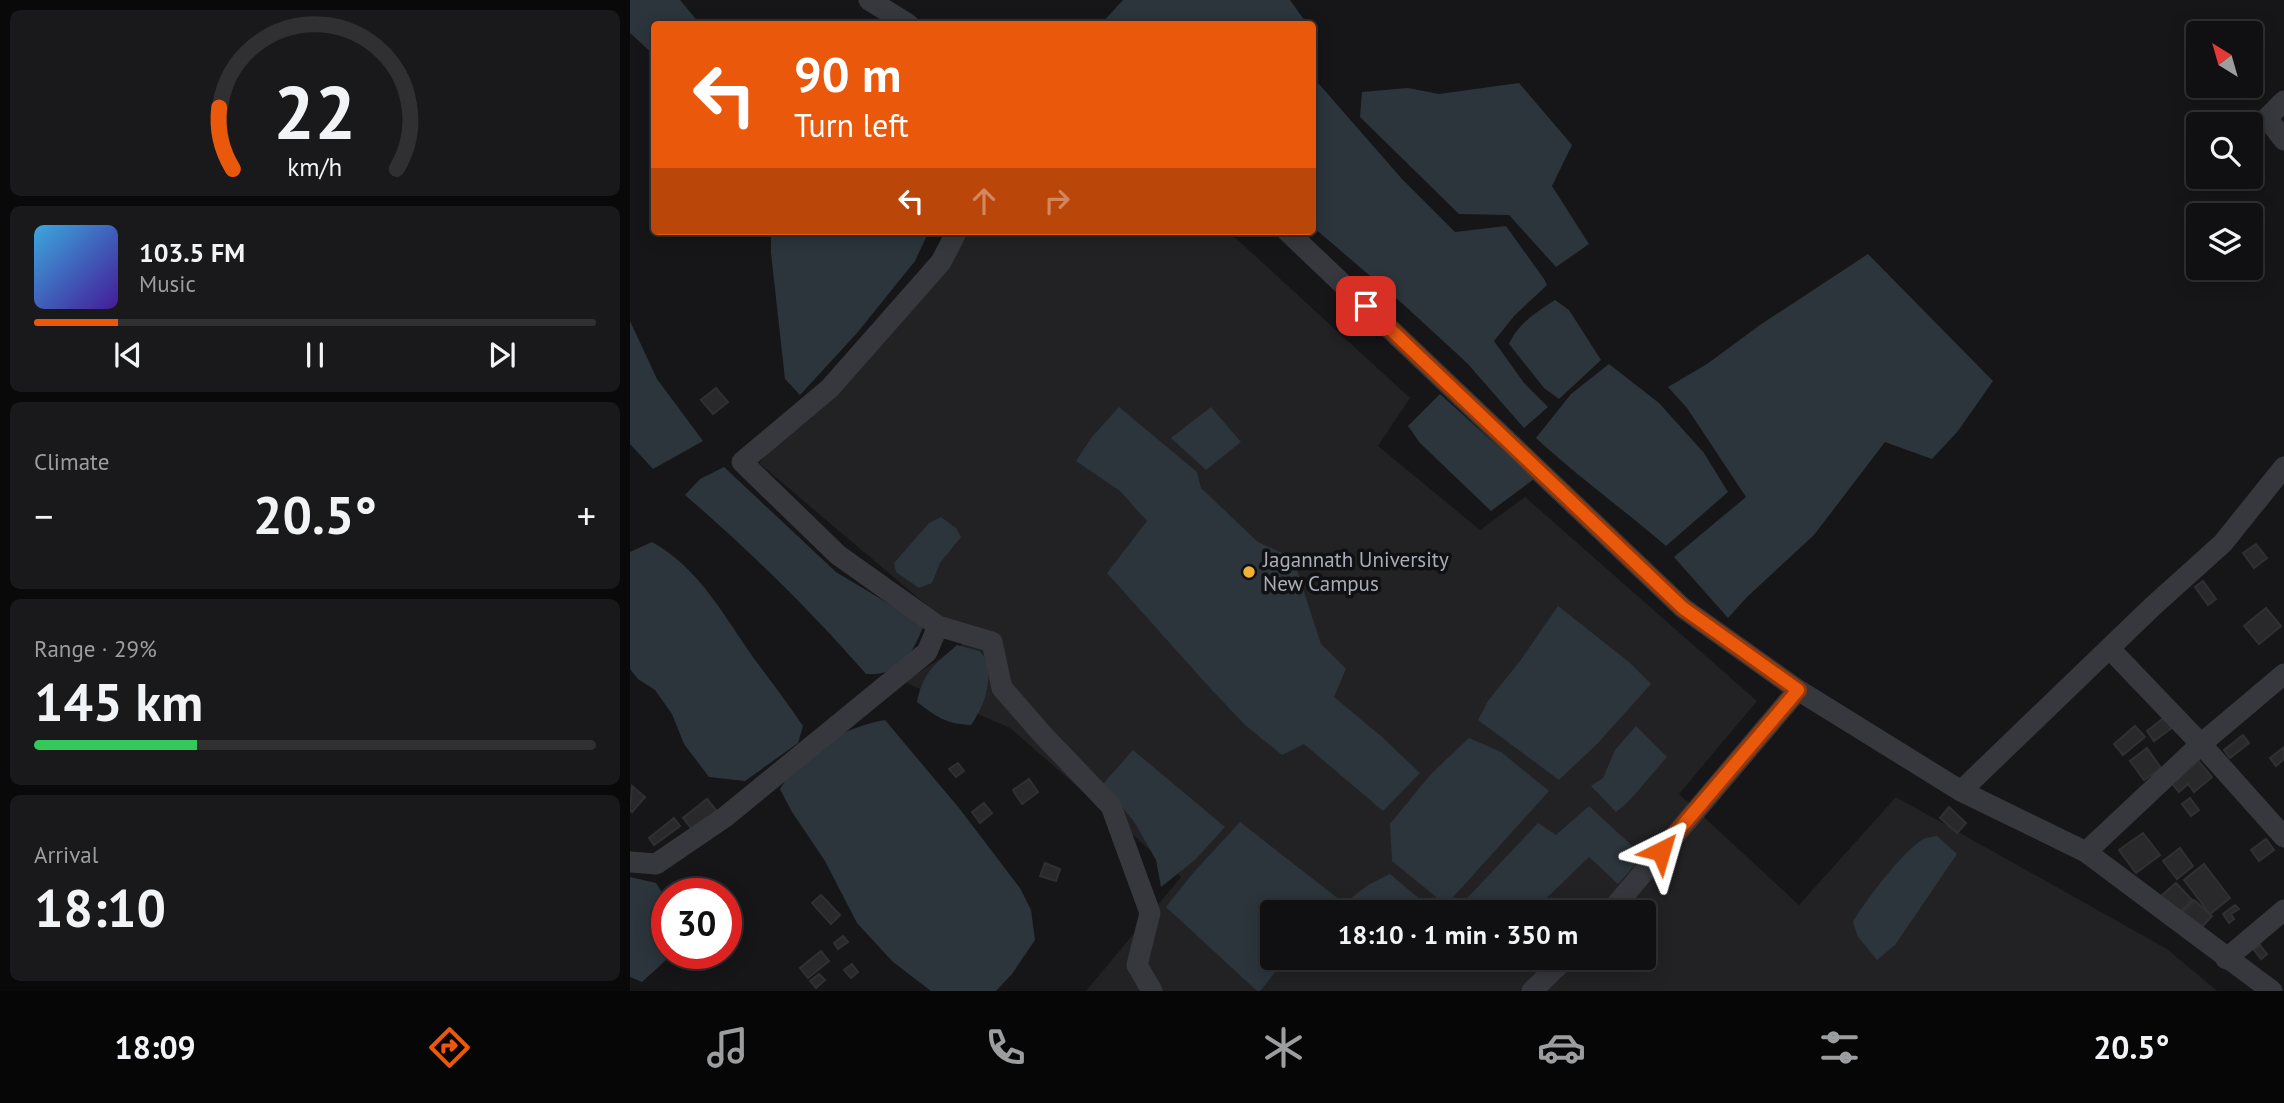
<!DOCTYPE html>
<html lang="en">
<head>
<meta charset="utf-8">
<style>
	:root { --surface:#101012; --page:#19191b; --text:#f1f3f6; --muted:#9c9d9f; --line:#303032; --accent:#ea580c }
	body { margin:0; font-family:"PT Sans",sans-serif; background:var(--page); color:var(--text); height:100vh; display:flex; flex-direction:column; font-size:26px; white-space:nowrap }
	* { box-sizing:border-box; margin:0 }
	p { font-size:23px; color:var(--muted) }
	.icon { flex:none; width:38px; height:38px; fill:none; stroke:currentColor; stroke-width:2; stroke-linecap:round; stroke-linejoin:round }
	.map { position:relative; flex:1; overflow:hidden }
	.side { display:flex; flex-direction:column; gap:10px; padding:10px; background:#09090a; width:630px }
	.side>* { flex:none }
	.guide { position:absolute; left:21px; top:21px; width:665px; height:214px; border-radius:7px; box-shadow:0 4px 18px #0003,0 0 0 2px var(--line); background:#ea580c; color:#fff; overflow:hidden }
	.needle { width:46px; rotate:323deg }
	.buttons { position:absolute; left:1556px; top:21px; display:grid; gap:14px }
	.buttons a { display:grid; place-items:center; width:77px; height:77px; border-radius:7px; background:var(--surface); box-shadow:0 4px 18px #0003,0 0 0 2px var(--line); font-size:35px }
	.speed { position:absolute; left:21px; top:878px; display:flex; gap:14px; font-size:35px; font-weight:700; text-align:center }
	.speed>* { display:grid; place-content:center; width:91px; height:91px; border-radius:50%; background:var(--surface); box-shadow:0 4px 18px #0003,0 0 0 2px var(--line); line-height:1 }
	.speed .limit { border:10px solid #d22; background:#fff; color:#111 }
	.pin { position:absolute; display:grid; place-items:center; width:60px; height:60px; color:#fff; margin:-30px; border-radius:14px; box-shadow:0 4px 10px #0006 }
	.me { position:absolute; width:77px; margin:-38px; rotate:40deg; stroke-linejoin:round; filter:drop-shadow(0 0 5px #0008) }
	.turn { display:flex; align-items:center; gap:24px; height:147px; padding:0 28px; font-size:32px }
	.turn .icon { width:91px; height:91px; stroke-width:2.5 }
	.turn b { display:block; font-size:49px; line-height:60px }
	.lanes { display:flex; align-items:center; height:66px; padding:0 28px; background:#0003; justify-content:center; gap:35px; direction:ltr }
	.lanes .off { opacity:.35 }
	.big { font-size:52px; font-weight:700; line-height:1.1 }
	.side .tile { flex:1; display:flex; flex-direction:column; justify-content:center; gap:10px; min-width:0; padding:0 24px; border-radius:10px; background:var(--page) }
	.side .dial { align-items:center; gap:0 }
	.dial svg { height:182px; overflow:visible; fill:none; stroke:var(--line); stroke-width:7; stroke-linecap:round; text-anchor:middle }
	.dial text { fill:var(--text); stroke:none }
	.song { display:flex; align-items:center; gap:21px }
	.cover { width:84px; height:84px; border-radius:10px; background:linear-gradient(135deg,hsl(200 70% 55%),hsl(260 70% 35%)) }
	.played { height:7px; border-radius:4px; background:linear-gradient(90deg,var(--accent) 15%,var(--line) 15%) }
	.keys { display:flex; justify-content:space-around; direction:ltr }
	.heat { display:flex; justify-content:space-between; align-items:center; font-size:38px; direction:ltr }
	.charge { height:10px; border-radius:5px; background:linear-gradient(90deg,#34c759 29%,var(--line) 0) }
	.trip { position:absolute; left:630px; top:900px; width:396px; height:70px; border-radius:7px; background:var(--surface); box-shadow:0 4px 18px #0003,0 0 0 2px var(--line); font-weight:700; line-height:70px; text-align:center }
	.tab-bar { display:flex; height:112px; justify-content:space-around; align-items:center; background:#060607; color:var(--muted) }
	.tab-bar .icon { width:49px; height:49px }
	.tab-bar .current { color:var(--accent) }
	.tab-bar b { font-size:32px; color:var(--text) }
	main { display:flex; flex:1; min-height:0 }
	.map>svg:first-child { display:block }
	.built { fill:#222225; fill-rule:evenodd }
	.water { fill:#2c353c }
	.building { fill:#29292c; stroke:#303034; stroke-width:2 }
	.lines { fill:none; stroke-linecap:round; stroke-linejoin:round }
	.minor { stroke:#37383d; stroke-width:21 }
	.route-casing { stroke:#983908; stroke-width:18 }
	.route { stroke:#ea580c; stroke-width:12 }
	.poi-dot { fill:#f2b134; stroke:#111113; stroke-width:2.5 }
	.labels { text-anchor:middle; stroke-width:7; stroke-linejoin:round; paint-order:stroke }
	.poi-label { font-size:21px; fill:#a8adb8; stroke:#111113; text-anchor:start }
</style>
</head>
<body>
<main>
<section class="side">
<div class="tile dial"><svg viewBox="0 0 100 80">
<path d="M14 69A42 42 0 1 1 86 69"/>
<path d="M14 69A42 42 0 0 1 8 42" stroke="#ea580c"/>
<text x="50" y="56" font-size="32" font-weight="700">22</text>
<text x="50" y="72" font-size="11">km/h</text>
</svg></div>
<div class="tile">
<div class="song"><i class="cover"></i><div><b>103.5 FM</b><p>Music</p></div></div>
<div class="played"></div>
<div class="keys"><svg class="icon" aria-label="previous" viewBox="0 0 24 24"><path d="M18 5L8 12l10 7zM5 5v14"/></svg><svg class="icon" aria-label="pause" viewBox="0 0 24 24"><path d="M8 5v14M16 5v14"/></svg><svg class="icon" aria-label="next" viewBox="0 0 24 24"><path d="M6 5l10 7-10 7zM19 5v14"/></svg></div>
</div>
<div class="tile"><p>Climate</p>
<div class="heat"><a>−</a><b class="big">20.5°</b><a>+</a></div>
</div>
<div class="tile"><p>Range · 29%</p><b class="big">145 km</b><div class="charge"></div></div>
<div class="tile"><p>Arrival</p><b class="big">18:10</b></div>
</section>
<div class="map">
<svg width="1654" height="991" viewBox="0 0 1654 991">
	<rect width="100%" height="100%" fill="#161618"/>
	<path class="built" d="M323,231H598L780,398L748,446L850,530L895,497L1127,701L1049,794L1169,905L1266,797L1537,949L1587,991H456L551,877L380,728L274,682L336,642L307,614L129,463L292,297ZM642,912H1013V957H642Z"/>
	<path class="water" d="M0,0H50L70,24H24V55L0,33Z
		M493,0H660L677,24H471Z
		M889,83L942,145L922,186L959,244L926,267L879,215L829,214L730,117L732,92L778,88L809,94Z
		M689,84L772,179L825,232L876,226L914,279L917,285L885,315L864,341L894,383L918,407L894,428L837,363L774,305L683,227L682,86Z
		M141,231H299L285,261L227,333L170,395L155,379L141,253Z
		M1238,254L1363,381L1328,431L1302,459L1255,442L1184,535L1117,597L1098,618L1044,557L1116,497L1057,408L1038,387L1077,364L1130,325Z
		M925,300L939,310L971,360L929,399L914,388L879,344C888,323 907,312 925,300Z
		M0,321L27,379L73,441L23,469L0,444Z
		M979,364L1029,403L1074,453L1098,492L1036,546C993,509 947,476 906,438L941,394Z
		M810,394L904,479L861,511L790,443L778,426Z
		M489,407L567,472L571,488L628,542L663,558L691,644L716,669L704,697L752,737L790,773L753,811L674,744L652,755L615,725L580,688L477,573L517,521L490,491L446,461L462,437Z
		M581,407L611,442L576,470L541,438Z
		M94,467L206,572L294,625C282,654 271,676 236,674C181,611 119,550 55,495L70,479Z
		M311,517L326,528L331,537L310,563L302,583L289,588L266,572L264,563L299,523Z
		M22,542C71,569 96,620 128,664C144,685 158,704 173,726L168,743L115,781L79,777L54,744L42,714L25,690L8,679L0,669V552Z
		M928,606L999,662L1021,684L967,744L929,780L848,720L858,701L890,661Z
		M327,645L349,651L359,661C359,688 356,703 341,725C315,724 306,716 287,702C293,672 305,664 327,645Z
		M255,720L329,808L390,888L401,910L405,940L382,974L366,991H301L263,962L227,923L195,861L162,812L150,789C157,779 164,765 173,757C195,739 227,725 255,720Z
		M1006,726L1037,757L1000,800L986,812L961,786L973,778L985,750Z
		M839,738L871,752L919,791L816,905L762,861L760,824L801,774Z
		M503,750L595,827L565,860L531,887L526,860L505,823L473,784Z
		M959,806L1013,856L988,884L959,857L902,912H824L908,823L926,835Z
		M610,822L710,900L699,912H642V957H658L630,991H627L536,907L563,873Z
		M1307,836L1327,854L1265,945L1247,960L1228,937L1223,922C1233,904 1278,844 1296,838C1299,837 1303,837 1307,836Z
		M760,874L805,912H721L720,899L738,885Z
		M0,877L26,883L37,900V954H39L35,961L12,982L0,977Z"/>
	<path class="building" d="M86,388L98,402L83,414L71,400Z
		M1626,544L1637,558L1624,568L1613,553Z
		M1573,581L1586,599L1578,605L1565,587Z
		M1636,608L1651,626L1629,644L1614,626Z
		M1535,717L1543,727L1524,741L1517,731Z
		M1505,726L1515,737L1493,755L1484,744Z
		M1613,735L1619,743L1600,758L1594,750Z
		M1517,748L1531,768L1514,780L1500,761Z
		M1653,748L1654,759L1646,766L1640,758Z
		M1567,759L1582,777L1564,792L1558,784L1549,792L1540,781Z
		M328,763L334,771L326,777L319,769Z
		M399,779L408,792L392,804L383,790Z
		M2,786L15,797L2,812L0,810Z
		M1560,798L1569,810L1561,816L1552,804Z
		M77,799L90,815L66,834L53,818Z
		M354,803L362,813L350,823L342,812Z
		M1319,807L1336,823L1327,833L1310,818Z
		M44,818L50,826L24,845L19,838Z
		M1513,833L1530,855L1506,873L1489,850Z
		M1636,839L1644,850L1629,861L1621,850Z
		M1550,848L1563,866L1547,879L1533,861Z
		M415,863L430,869L426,881L410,876Z
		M1574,864L1600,898L1580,914L1554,880Z
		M1546,883L1562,900L1550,912L1530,897Z
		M191,895L210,915L201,924L182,903Z
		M1564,900L1582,916L1570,929L1553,912Z
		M1605,905L1609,909L1601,914L1604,919L1599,923L1593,914Z
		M213,936L218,942L208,949L204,943Z
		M1630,945L1637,954L1631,959L1624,950Z
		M191,951L199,961L178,978L170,968Z
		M222,964L228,972L221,978L214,970Z
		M189,974L195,980L186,988L180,981Z"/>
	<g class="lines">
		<path class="minor" d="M239,0L278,24
			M1654,101L1637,118L1654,140
			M657,231L1053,608L1168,690L1331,791L1456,852L1642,991
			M308,626L362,642L372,688L413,735L481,806L520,913L507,965L522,991
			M1480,649L1571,744L1654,837
			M1331,791L1522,607L1593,543L1654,467
			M1456,852L1571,744L1654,674
			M0,862L26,864L95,817L297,652L308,626L208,555L112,462L200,388L311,262L327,231
			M980,912L1168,690
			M1596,959L1654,910
			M902,991L937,957"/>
	</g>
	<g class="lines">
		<g class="route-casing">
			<path id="route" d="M736,306L1053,608L1168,690L1031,851"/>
		</g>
		<use href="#route" class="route"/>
	</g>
	<circle class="poi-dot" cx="619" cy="572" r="7"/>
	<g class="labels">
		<g class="poi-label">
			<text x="633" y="567">Jagannath University<tspan x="633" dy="24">New Campus</tspan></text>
		</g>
	</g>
</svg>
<div class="buttons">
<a><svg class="needle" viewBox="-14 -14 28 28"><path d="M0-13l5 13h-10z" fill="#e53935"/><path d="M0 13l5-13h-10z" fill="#9c9d9f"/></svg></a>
<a><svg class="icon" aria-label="search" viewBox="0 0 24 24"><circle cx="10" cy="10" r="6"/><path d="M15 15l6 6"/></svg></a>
<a><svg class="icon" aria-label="layers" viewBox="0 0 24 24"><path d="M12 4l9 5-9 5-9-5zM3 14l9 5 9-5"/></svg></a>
</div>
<div class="speed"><div class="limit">30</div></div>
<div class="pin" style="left:736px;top:306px;background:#d93025"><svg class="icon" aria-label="arrive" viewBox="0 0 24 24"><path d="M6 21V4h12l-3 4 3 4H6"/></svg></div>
<svg class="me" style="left:1031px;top:851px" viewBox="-20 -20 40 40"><path d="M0-17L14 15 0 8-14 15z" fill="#ea580c" stroke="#fff" stroke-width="4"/></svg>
<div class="trip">18:10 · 1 min · 350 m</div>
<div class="guide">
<div class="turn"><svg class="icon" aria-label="left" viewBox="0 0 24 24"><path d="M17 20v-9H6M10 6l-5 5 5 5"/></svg><div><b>90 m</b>Turn left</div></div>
<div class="lanes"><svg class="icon" aria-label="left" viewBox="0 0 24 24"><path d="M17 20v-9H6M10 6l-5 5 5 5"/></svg><svg class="icon off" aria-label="ahead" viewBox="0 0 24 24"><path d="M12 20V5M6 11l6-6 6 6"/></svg><svg class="icon off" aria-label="right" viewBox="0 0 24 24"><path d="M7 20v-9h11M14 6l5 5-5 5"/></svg></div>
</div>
</div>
</main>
<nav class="tab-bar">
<b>18:09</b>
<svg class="icon current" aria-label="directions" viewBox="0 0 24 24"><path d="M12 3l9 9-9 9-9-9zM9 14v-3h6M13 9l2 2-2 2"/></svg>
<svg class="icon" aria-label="music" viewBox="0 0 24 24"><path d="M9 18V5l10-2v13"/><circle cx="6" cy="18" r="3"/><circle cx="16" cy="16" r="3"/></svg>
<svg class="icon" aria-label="phone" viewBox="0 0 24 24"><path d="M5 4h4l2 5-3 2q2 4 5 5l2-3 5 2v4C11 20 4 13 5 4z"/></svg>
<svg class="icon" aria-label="climate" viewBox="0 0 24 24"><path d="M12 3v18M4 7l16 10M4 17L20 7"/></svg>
<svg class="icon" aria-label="car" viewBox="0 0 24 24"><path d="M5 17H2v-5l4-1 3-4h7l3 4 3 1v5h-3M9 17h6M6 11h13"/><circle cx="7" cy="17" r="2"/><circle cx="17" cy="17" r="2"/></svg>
<svg class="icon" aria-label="filters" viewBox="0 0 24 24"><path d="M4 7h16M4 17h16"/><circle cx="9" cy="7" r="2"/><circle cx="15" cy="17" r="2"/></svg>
<b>20.5°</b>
</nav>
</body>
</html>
